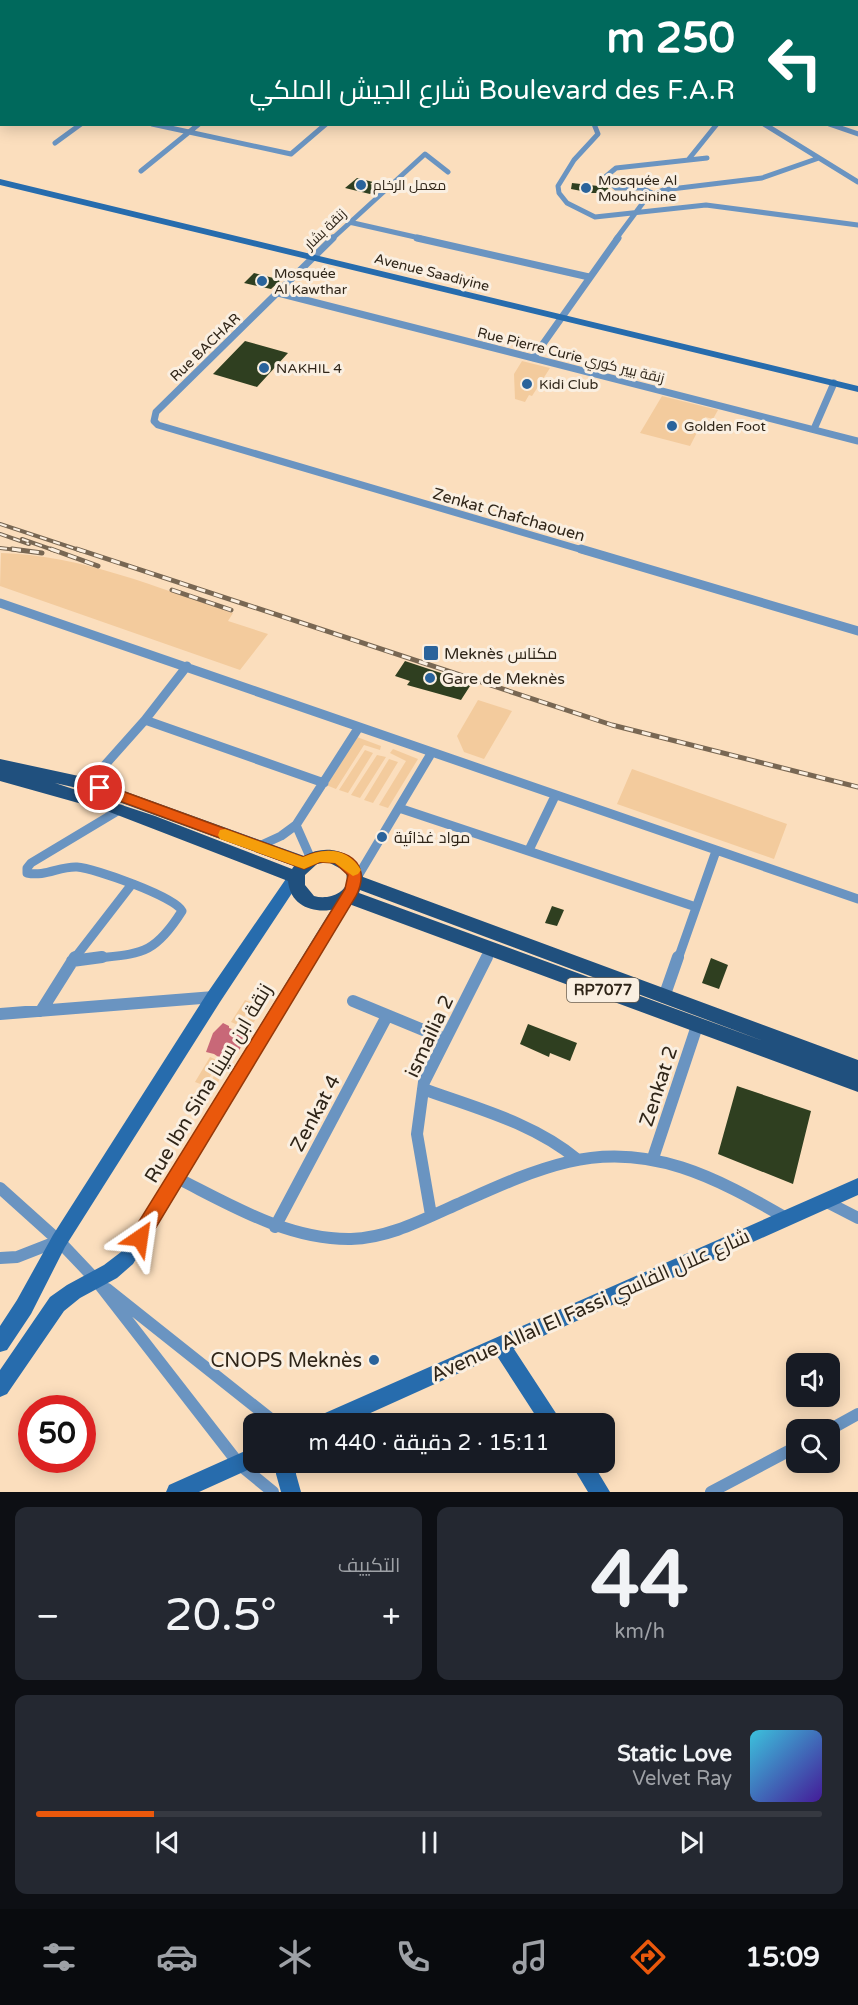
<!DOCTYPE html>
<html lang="ar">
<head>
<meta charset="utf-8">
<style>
	:root { --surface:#171b24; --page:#242831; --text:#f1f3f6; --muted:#9ea1a6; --line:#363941; --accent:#ea580c }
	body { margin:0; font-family:"Varela Round",Cairo,sans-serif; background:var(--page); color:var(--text); direction:rtl; height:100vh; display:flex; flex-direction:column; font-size:22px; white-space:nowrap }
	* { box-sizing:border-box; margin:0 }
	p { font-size:20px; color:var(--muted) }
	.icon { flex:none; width:33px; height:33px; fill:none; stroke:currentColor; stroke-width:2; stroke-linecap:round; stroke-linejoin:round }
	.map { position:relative; height:1492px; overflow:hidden; direction:ltr }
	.panel { display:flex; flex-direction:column; gap:15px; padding:15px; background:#0d0f14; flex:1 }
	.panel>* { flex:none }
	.guide { position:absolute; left:0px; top:0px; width:858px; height:126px; box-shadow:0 3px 15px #0003; direction:rtl; background:#00695c; color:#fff; overflow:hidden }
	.buttons { position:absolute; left:786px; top:1353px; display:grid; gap:12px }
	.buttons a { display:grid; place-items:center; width:54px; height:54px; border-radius:12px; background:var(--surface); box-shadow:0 3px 15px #0003; font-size:30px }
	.speed { position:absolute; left:18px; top:1395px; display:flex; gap:12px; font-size:30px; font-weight:700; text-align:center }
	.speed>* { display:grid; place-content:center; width:78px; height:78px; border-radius:50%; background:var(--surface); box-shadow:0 3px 15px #0003; line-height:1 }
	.speed .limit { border:9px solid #d22; background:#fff; color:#111 }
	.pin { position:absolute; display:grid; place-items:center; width:51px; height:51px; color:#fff; margin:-26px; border:3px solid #fff; border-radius:50%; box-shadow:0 2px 6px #0007 }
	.me { position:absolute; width:66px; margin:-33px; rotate:32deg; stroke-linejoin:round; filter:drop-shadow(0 0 4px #0008) }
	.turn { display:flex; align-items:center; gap:21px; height:126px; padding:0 24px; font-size:27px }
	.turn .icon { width:78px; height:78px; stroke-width:2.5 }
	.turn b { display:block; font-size:42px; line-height:51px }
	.big { font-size:45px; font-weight:600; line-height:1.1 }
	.panel .card { flex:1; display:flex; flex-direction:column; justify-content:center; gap:9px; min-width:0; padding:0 21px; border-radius:12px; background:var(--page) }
	.panel .dial { align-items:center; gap:0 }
	.dial b { font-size:78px; line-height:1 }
	.song { display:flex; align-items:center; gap:18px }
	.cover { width:72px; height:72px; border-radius:9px; background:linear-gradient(135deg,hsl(190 70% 55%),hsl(260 70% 35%)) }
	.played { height:6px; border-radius:3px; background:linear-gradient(90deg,var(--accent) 15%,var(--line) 15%) }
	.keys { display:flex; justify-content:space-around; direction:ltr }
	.heat { display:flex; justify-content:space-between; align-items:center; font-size:33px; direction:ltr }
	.panel .tiles { flex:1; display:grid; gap:15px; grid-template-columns:1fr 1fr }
	.card:last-child { grid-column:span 2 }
	.trip { position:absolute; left:243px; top:1413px; width:372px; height:60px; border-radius:12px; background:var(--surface); box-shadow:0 3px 15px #0003; font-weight:600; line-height:60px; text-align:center; direction:rtl }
	.dock { display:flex; height:96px; justify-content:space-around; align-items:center; background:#090b0e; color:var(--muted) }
	.dock .icon { width:42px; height:42px }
	.dock .active { color:var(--accent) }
	.dock b { font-size:27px; color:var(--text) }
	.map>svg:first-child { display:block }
	.green { fill:#f3cb9d }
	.water { fill:#c86878 }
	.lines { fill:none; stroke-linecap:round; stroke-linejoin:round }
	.taxiway { fill:#baa288; fill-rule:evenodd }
	.building { fill:#2f3f20 }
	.street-far3 { stroke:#6a94c1; stroke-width:5 }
	.street-far2 { stroke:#6a94c1; stroke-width:7 }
	.street-far1 { stroke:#6a94c1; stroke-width:9 }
	.street { stroke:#6a94c1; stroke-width:12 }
	.secondary { fill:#276cad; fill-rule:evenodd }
	.primary { fill:#20507e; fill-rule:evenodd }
	.rail-far1-casing { stroke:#786753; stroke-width:4 }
	.rail-casing { stroke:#786753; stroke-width:5 }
	.rail-far1 { stroke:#faefe1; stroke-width:2; stroke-dasharray:7; stroke-linecap:butt }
	.rail { stroke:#faefe1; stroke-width:3; stroke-dasharray:9; stroke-linecap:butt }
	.route { fill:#ea580c; stroke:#983908; stroke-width:1.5 }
	.slow { fill:#f59e0b }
	.poi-dot { fill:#2a639b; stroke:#faefe1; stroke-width:2 }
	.labels { text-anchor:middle; stroke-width:6; stroke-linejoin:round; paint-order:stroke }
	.far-poi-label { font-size:14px; fill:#2f2518; stroke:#faefe1; text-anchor:start }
	.far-street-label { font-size:14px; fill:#2f2518; stroke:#faefe1 }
	.shield { fill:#faefe1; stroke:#6c6254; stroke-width:1.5 }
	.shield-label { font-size:15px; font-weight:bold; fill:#2f2518 }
	.street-label { font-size:16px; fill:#2f2518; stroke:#faefe1 }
	.poi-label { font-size:16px; fill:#2f2518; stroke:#faefe1; text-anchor:start }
	.near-street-label { font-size:20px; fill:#2f2518; stroke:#faefe1 }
	.near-poi-label { font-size:20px; fill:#2f2518; stroke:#faefe1; text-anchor:end }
</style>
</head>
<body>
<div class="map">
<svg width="858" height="1492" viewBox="0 0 858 1492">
	<rect width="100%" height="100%" fill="#fbdebd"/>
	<path class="green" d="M522,361L550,368L532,396L529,395L525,402L515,399L514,374Z
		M662,396L718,410L713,419L705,417L690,446L640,433Z
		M1,553C82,555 157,588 233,613L228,621L268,634L240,670L0,586Z
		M478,700L512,711L484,759L464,752L457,736Z
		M357,737L381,746L380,750L364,745L336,789L326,785Z
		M393,749L418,759L388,808L379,805L406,761L390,753Z
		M365,750L373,753L348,793L339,790Z
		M377,755L386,757L360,798L351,795Z
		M389,759L398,762L373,803L364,800Z
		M632,769L787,824L774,859L617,804Z
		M245,1000L253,1003L241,1022L245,1024L257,1005L263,1007L249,1030L231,1022Z
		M210,1057L219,1061L208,1080L211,1081L222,1062L228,1065L214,1089L195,1082Z"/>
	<path class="water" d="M223,1023L229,1026V1028L244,1033L240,1049L226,1062L214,1054L206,1052L213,1033Z"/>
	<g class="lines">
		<path class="taxiway" d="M438,0H461L462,2H439Z
			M856,11H858V19H856Z"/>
	</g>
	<path class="building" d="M357,178L373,182L370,184L378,186L370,194L345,188Z
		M572,183L607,187L612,193H592L571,189Z
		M254,273L281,280L271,289L244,283Z
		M245,341L288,353L257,387L213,374Z
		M405,661L468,682L466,684L470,686L461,700L407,685L410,681L395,676Z
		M552,906L564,910L557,926L545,923Z
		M711,958L728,965L719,989L702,983Z
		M528,1024L577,1043L570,1061L550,1053L549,1057L520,1044Z
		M737,1086L811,1111L793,1184L718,1154Z"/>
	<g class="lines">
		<path class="street-far3" d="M261,0L266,2
			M364,2L366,0
			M152,124L291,154L326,124
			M594,124L598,134L574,160L558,186L559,193L567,203L595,217L706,205L858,225
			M764,124L858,182
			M829,124L858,134
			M55,143L81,124
			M688,160L717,124
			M141,171L199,124
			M652,193L642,188H616L604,178L616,168L707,158
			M349,222L424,239
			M332,239L425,154L448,172
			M616,239L648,196L663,190L762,178L819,158"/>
		<path class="street-far2" d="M333,238L156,412L154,421L158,425L586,551
			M417,238L589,277
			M278,293L858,441
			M533,358L618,238
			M814,429L834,383"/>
		<path class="street-far1" d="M581,549L858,631
			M0,603L858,899
			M145,720L324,783
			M88,784L145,720L187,666
			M399,808L696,907
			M257,847L281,836L296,825
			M529,850L555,796
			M311,859L296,825L359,727
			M355,881L432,752
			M74,959L132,884
			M90,959C140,953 153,957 182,911C176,897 94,868 77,867C60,866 45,877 27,873V868L31,863L121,809
			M486,959L492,948
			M678,959L716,851"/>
		<path class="street" d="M72,961L102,957
			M664,997L678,957
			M353,1001L445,1039
			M41,1011L75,957
			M0,1014L214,997
			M423,1089C476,1108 534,1123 578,1160
			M653,1158L697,1026
			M177,1178C231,1205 288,1240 351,1239C389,1238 424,1219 458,1204C494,1188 530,1171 568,1162C650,1142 717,1178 786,1218
			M0,1188L59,1241L96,1280L239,1464L273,1492
			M825,1201L858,1218
			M431,1215L417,1134L424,1082L487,957
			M275,1227L387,1016
			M0,1258L17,1257L58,1241
			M107,1289L277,1424
			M829,1430L858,1414
			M711,1492L796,1447"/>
		<path class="secondary" d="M0,179L858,386V392L0,185Z
			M295,871L300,873L302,877L300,881L220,1002L65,1247L31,1314L7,1350L0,1352V1326L17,1300L53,1235L208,992L290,873Z
			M347,890L352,892L354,896L352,900L133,1264L117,1278L80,1298L64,1311L7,1394L0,1397V1370L50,1297L67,1285L104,1265L121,1252L342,892Z
			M858,1178V1195L514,1349L563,1424H541L497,1356L346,1424H313L316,1417Z
			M254,1447V1462L261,1464L199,1492H166L169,1485Z
			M276,1462H296V1474L301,1492H281L276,1474Z
			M570,1462H592L610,1492H588Z"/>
		<path class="primary" d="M0,759L88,778L304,856C326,843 356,850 363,877L858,1060V1092L349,904C327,916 291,913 288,881L107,811L0,781ZM55,783L86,790L294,866L292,869L155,816ZM328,862L345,871C354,891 330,901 314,896L305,885V875L317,864ZM360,890L777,1046L359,893Z"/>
		<g class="rail-far1-casing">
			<path id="rail-far1" d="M0,524L82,551
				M0,534L29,544
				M22,539L56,551
				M0,548L25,551"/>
		</g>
		<g class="rail-casing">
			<path id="rail" d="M12,549L42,553
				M51,549L98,566
				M77,549L612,725L858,787
				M172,590L231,610"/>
		</g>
		<use href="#rail-far1" class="rail-far1"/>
		<use href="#rail" class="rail"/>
	</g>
	<path class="route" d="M100,783L303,857C334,842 376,856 356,896L146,1244L140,1247L133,1244L131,1238L133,1231L345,889L348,875L335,863L320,862L304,869L95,792L93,788Z"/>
	<path class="slow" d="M225,829L303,857C324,847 348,847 361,870L358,874L353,876L335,863L320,862L304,869L220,839L218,835L220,830Z"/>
	<g class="poi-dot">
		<circle cx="361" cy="185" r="6"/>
		<circle cx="586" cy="188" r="6"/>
		<circle cx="262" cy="281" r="6"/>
		<circle cx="264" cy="368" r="6"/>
		<circle cx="527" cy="384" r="6"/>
		<circle cx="672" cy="426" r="6"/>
		<rect x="423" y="645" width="16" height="16" rx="3"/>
		<circle cx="430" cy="678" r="6"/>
		<circle cx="382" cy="837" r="6"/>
		<circle cx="374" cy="1360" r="6"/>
	</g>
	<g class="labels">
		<g class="far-poi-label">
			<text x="598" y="185">Mosquée Al<tspan x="598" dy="16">Mouhcinine</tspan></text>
			<text x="373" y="190">معمل الرخام</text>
			<text x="274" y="278">Mosquée<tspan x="274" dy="16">Al Kawthar</tspan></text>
			<text x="276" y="373">NAKHIL 4</text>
			<text x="539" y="389">Kidi Club</text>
			<text x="684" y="431">Golden Foot</text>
		</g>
		<g class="far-street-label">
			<text transform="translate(325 229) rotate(-44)" y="5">زنقة بشار</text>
			<text transform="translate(432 272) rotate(14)" y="5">Avenue Saadiyine</text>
			<text transform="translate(205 347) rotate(-44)" y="5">Rue BACHAR</text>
			<text transform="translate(571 355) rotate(14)" y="5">Rue Pierre Curie زنقة بيير كوري</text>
		</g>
		<rect class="shield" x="567" y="978" width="72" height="24" rx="4.5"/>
		<g class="shield-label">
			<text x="603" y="995">RP7077</text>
		</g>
		<g class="street-label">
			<text transform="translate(509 514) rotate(16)" y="6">Zenkat Chafchaouen</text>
		</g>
		<g class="poi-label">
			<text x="444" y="659">Meknès مكناس</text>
			<text x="442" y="684">Gare de Meknès</text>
			<text x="394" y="843">مواد غذائية</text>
		</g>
		<g class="near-street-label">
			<text transform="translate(429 1036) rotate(-65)" y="7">ismailia 2</text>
			<text transform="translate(208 1083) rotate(-59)" y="7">Rue Ibn Sina زنقة ابن سينا</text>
			<text transform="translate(658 1086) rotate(-72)" y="7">Zenkat 2</text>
			<text transform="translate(315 1113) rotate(-62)" y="7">Zenkat 4</text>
			<text transform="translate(590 1305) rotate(-24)" y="7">Avenue Allal El Fassi شارع علال الفاسي</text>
		</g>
		<g class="near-poi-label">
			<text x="362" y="1367">CNOPS Meknès</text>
		</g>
	</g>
</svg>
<div class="buttons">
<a><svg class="icon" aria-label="sound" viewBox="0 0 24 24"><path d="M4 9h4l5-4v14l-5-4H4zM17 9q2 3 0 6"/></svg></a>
<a><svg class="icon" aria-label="search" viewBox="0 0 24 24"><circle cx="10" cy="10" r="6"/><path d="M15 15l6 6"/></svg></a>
</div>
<div class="speed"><div class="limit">50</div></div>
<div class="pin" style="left:100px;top:788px;background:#d93025"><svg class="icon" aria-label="arrive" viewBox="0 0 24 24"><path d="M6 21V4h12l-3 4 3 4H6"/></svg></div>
<svg class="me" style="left:140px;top:1238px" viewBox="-20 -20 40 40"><path d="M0-17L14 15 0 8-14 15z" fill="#ea580c" stroke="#fff" stroke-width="4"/></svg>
<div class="trip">15:11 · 2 دقيقة · 440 m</div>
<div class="guide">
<div class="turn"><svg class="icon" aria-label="left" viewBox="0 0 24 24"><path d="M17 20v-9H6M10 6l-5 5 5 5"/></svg><div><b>250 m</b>Boulevard des F.A.R شارع الجيش الملكي</div></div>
</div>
</div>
<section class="panel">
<div class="tiles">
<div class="card dial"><b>44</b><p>km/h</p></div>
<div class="card"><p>التكييف</p>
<div class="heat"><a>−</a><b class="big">20.5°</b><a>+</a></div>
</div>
<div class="card">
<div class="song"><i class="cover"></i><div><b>Static Love</b><p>Velvet Ray</p></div></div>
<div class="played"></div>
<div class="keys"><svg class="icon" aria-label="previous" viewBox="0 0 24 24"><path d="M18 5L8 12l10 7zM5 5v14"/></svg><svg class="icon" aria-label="pause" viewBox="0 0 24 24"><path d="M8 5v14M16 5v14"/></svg><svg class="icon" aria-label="next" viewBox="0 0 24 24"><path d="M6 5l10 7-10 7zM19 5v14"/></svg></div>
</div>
</div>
</section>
<nav class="dock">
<b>15:09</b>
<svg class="icon active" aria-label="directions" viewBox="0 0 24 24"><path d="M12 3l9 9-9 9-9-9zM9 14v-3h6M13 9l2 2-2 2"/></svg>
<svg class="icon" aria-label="music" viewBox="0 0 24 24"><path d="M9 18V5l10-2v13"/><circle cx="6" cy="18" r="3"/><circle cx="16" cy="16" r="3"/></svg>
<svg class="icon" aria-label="phone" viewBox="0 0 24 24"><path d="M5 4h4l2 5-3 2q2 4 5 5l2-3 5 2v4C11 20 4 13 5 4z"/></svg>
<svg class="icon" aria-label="climate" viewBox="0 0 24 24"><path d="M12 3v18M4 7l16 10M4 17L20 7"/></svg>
<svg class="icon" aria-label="car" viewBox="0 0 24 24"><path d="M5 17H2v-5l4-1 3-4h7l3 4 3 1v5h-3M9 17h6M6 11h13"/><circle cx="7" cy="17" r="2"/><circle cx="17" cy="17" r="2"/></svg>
<svg class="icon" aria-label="filters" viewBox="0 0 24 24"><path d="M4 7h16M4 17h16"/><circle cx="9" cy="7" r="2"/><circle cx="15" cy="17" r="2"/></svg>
</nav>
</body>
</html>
